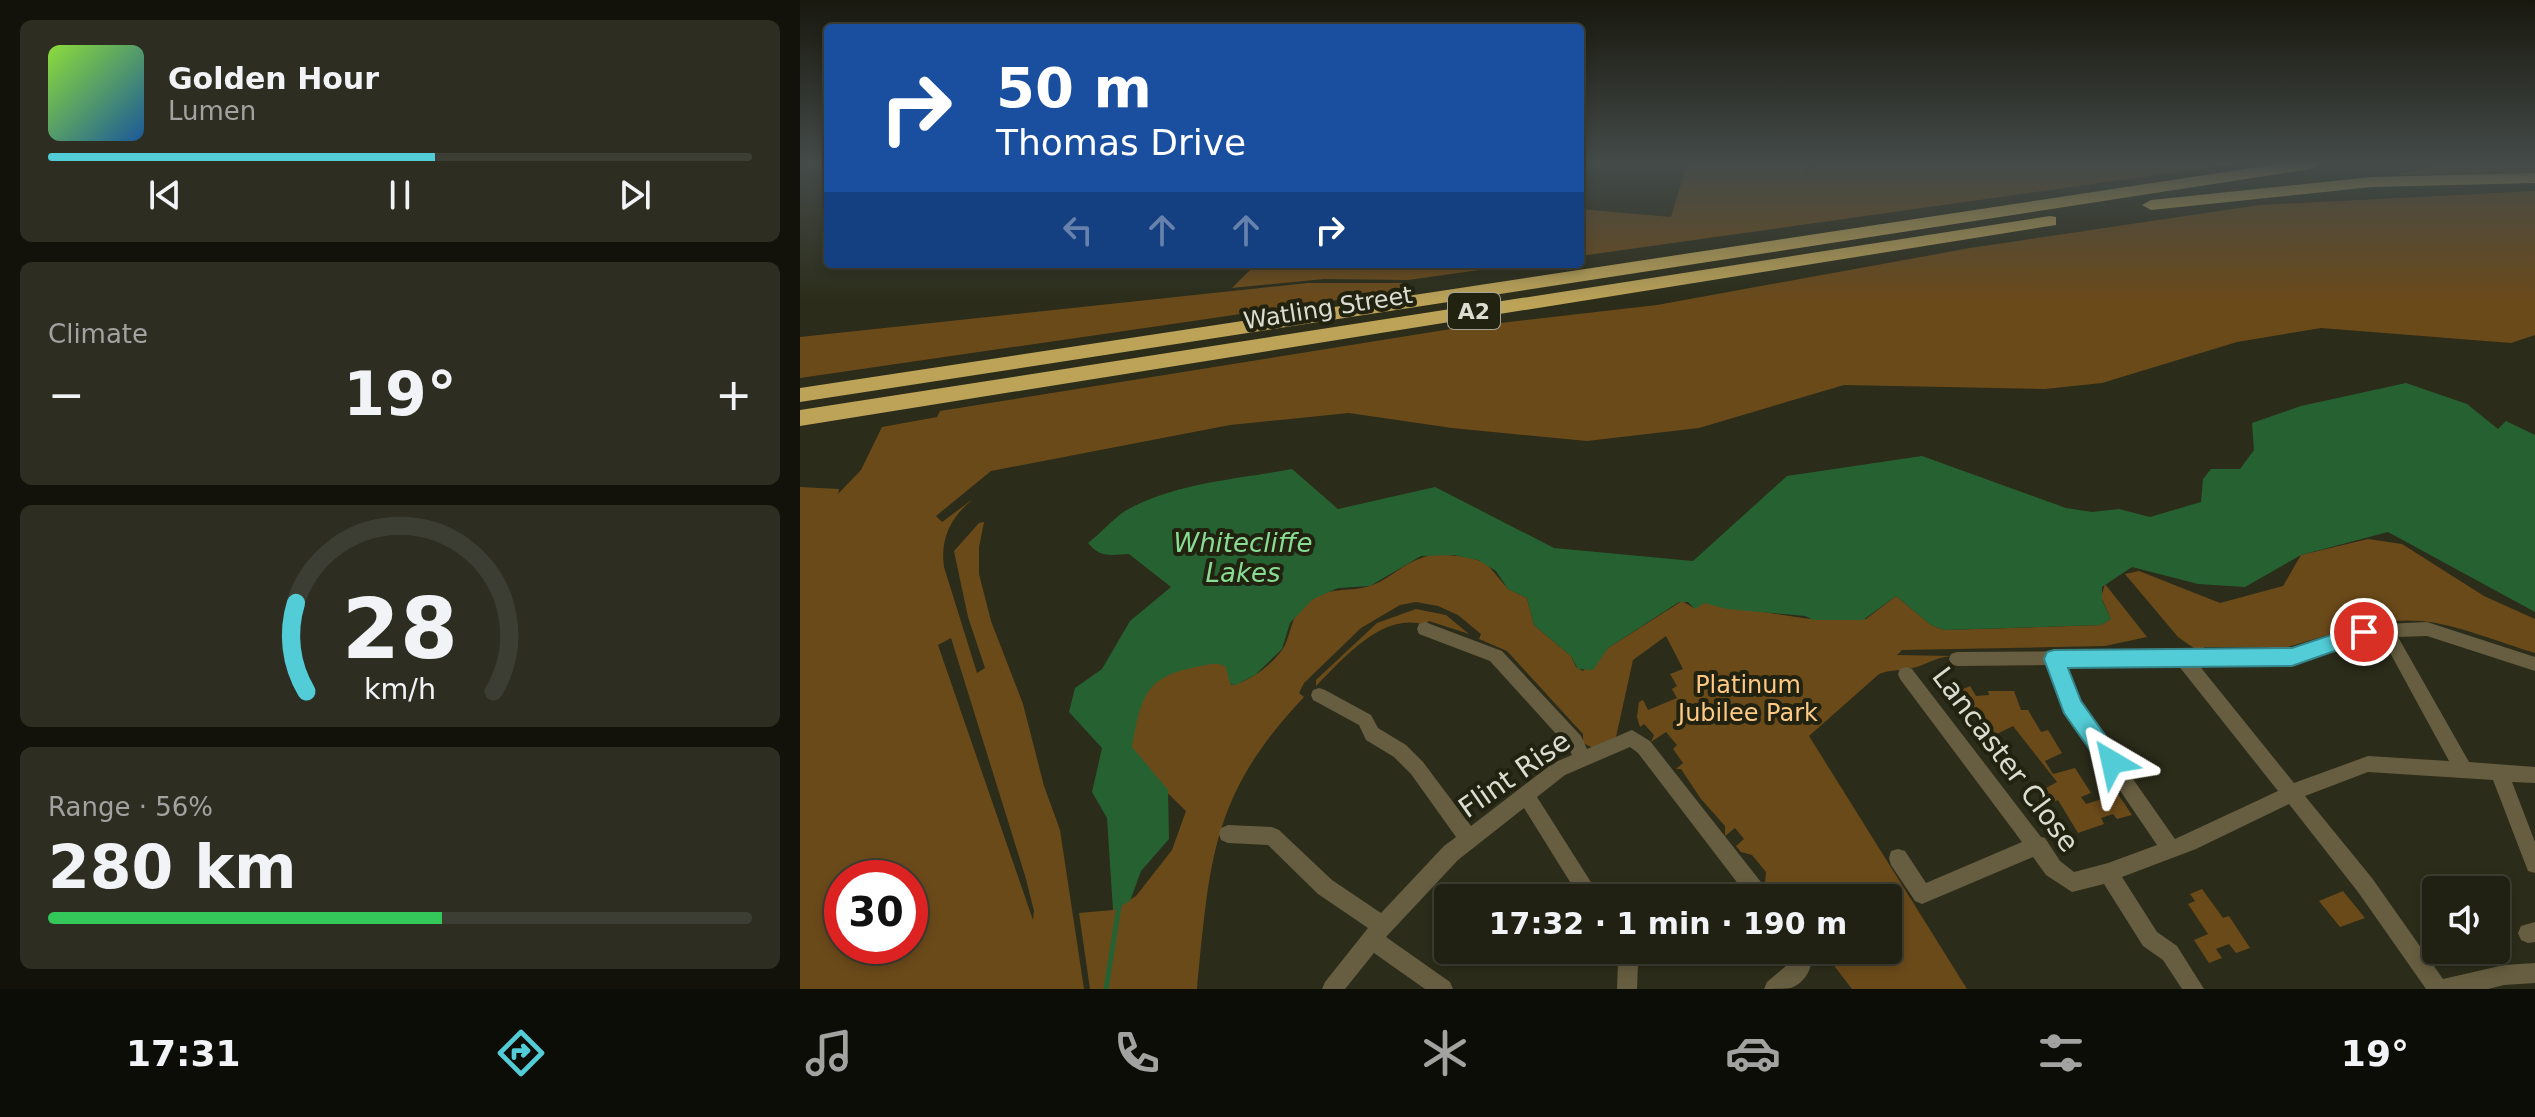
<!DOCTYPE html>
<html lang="en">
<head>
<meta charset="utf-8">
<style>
	:root { --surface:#202113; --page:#2d2e21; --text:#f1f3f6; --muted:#a2a3a0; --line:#3d3e33; --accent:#52ccd6 }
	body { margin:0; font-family:"DejaVu Sans",sans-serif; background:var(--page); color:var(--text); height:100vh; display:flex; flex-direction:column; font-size:30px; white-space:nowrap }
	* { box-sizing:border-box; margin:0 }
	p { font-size:26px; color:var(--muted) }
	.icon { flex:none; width:44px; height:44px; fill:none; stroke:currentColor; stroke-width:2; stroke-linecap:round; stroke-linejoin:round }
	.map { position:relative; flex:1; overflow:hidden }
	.drawer { display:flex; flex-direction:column; gap:20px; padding:20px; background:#12120a; width:800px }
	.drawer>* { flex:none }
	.top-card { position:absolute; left:24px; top:24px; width:760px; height:244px; border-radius:8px; box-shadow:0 4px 12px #0003,0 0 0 2px var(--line); background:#1a4fa0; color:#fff; overflow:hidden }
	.controls { position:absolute; left:1622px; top:876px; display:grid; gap:16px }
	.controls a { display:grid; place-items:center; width:88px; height:88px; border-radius:8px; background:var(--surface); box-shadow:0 4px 12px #0003,0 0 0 2px var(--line); font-size:40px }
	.speed { position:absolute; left:24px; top:860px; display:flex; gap:16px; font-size:40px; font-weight:700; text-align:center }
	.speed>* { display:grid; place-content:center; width:104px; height:104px; border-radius:50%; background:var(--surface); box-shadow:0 4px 12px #0003,0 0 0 2px var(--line); line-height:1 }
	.speed .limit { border:12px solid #d22; background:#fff; color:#111 }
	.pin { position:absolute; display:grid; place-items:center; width:68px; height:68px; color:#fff; margin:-34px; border:4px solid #fff; border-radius:50%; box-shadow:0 2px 8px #0007 }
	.me { position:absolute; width:88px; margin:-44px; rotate:324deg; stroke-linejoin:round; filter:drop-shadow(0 0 6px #0008) }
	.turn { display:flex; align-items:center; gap:28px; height:168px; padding:0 40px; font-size:36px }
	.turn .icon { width:104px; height:104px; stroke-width:2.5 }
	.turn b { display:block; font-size:56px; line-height:68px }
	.lanes { display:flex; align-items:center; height:76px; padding:0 40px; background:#0003; justify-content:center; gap:40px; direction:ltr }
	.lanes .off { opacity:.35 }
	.big { font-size:60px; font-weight:600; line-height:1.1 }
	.drawer .tile { flex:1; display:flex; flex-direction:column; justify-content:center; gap:12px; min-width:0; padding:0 28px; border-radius:12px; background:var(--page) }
	.drawer .dial { align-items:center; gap:0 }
	.dial svg { height:208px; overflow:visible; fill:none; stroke:var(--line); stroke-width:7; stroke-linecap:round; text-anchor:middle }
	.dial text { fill:var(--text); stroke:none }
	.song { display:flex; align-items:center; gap:24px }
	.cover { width:96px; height:96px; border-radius:12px; background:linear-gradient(135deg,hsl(90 70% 55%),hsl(210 70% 35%)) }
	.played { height:8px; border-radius:4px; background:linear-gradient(90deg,var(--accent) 55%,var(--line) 55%) }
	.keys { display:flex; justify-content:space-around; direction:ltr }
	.heat { display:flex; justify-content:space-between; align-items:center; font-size:44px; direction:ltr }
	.charge { height:12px; border-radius:6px; background:linear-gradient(90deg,#34c759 56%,var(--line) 0) }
	.trip { position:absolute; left:634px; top:884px; width:468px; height:80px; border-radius:8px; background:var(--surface); box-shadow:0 4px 12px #0003,0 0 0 2px var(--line); font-weight:600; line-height:80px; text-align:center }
	.dock { display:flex; height:128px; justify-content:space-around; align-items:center; background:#0d0d08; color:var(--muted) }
	.dock .icon { width:56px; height:56px }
	.dock .active { color:var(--accent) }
	.dock b { font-size:36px; color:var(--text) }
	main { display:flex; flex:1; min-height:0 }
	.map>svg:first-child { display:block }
	.green { fill:#6b4a1a; fill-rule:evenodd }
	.water { fill:#266231 }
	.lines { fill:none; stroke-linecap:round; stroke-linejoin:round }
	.stream { stroke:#266231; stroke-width:5 }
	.street { fill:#675e41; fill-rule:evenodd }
	.highway { fill:#bca358; fill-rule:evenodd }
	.route { fill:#52ccd6; stroke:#35858b; stroke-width:2 }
	.labels { text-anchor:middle; stroke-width:8; stroke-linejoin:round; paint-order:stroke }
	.shield { fill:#212210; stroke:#a4a597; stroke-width:2 }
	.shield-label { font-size:22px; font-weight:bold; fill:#dcddd1 }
	.street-label { font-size:24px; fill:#dcddd1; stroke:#212210 }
	.park-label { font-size:24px; fill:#fdc985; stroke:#212210 }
	.water-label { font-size:26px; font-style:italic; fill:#89dc94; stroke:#212210 }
	.near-street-label { font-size:28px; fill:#dcddd1; stroke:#212210 }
</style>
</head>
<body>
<main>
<section class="drawer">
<div class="tile">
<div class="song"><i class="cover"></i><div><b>Golden Hour</b><p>Lumen</p></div></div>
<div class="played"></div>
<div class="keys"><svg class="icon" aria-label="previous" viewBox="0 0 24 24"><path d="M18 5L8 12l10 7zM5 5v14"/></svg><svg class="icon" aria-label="pause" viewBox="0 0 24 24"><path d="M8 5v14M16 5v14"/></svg><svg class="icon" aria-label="next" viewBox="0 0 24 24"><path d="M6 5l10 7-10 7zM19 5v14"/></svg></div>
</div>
<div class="tile"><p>Climate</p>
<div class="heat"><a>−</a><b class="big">19°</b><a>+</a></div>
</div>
<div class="tile dial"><svg viewBox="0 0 100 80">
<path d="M14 69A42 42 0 1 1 86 69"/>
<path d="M14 69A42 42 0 0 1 10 35" stroke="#52ccd6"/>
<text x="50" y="56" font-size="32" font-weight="700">28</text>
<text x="50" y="72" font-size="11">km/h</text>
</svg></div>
<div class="tile"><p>Range · 56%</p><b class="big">280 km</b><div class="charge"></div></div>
</section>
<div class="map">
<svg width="1735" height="989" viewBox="0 0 1735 989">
	<rect width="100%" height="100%" fill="#2b2c19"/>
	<path class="green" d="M887,164H1009L1003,179L1012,164H1435L780,256V209L871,217Z
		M1642,164H1735V173L1596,175Z
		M1735,191V335L1711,343L1521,328L1437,342L1302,383L1245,389L1044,385L899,428L787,441L652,428L549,413L430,425L191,471L136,516L142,522L173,499C151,517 140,538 144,567L177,673L185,668L168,617L154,551L179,523L184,522L179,547V574L191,621L223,704L244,786L260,830L284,989H0V487L39,489L38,494L61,470L82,427L137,417L140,411L657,328L857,305L1170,248L1459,205ZM151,638L226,879L234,911L233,920L138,645ZM42,878H110V946H42Z
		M456,264H723L608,280L524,279L432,288Z
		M508,283H606L599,291L0,378V337Z
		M1568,539L1602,544L1684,596L1735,619V653C1701,643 1656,624 1621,621C1575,617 1532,634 1488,647L1487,652L1468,647H1405L1398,651L1378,637L1325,574L1339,571L1420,603L1483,586L1501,555Z
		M638,554L668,557L686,563L708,589L727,598L734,625L771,656L776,667L783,671L808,648L882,601L894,608L904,603L1010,619H1066L1096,596L1131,625L1144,630L1301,625L1311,619L1301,597L1305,584L1347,637L1305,646L1102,650L1097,655L1152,656C1134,657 1122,668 1106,669C1095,671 1090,670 1079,674L1009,736L1167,989H1052L1032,963L1015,950H1088V898H989L982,890L974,896L965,884L966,872L952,855L941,852L936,846L944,839L935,828L925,836V826L901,799L881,769H876L883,763L873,749L877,745L866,732L851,742L854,735L844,724L840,727L837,717L839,702L843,700L848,710L877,698L872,689L877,686L870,674L883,669L866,636L833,660L816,737L793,748L783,743V734L707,651L679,639L681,634L658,615L638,606L616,602L600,605L561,628L504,683L499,693L504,697C411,795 410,860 397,989H290L279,913L313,910L336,896L372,850L386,811L279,707L464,575L431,685C449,683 477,661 485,645C494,625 489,616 513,599C530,587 547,592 566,587C592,581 602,559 638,554Z
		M616,609L646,615L669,634L629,621L625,625C583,611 543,659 516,686V680L577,623Z
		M1170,686L1176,696L1189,695L1188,691H1214L1221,710H1228L1241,732L1248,730L1262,753L1245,761L1253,774L1275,768L1291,793L1281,797L1286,804L1318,794L1332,815L1317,819L1313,814L1301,818L1304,824L1278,833L1258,800L1247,805L1237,793L1257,782L1213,726L1195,735L1177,707L1162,714L1148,696Z
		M1402,889L1423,918L1429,916L1450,948L1436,953L1429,944L1416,949L1422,958L1409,963L1394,940L1408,934L1388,904L1395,901L1390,894Z
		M1543,891L1565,918L1540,927L1519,901Z"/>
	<path class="water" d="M1606,383L1667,404L1698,429L1706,421L1735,435V612L1588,532L1501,555L1445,587L1398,584L1332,567L1302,587V600L1311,619L1301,625L1144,630L1131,625L1096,596L1063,620H1013L1005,616L927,609L904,603L895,609L888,602H879L808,648L793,670L778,669L771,656L734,625L727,598L708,589L696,571L678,560L654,555L621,556L570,586L538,588L513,599L490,623L482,649L455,675L436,685L430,684L426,667C417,661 407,665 396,667C343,677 341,700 332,747L368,790L369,839L341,871L330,901L313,910L307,818L292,792L302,748L269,712L275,688L302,669L330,621L371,587L329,554C311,555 300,558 288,543C300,534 314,518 325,511C373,483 438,479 492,469L538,509L635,487L754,548L893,561L987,476L1122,456L1266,508L1292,512L1319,509L1350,517L1401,502L1403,479L1411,469H1440L1454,450L1452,423L1501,406Z"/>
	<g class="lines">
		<path class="stream" d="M306,989L319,906"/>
		<path class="street" d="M625,622L702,651L781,736L787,749L832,730L850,741L968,891L971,898H949L838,753L830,747L765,775L737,797L801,898H780L724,808L658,860L586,937L650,982L653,989H625L574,953L545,989H522L525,982L568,928L518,894L468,845L428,843L421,840L419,834L421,828L428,825L472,827L479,830L532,880L581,913L644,846L656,837L611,774L594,757L566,740L559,725L513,700L511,695L513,690L519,688L525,690L571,715L578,728L606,745L623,762L671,826L753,763L772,755L768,747L690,661L619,634L617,629L619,624Z
			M1627,622L1735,657V671L1627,636L1598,637L1669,762L1735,767V783L1712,782L1735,842V873L1728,871L1693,780L1568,772L1505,796L1572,878L1643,979L1704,965L1735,963V983L1704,985L1688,989H1626L1558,892L1489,804L1396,849L1322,877L1357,932L1377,946L1404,989H1382L1363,960L1343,946L1304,884L1272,892L1246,875L1233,857L1122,904L1115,901L1091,865L1089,858L1091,851L1098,849L1105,851L1126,883L1222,842L1100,679L1098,674L1100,669L1106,667L1112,669L1241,837L1245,838L1260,861L1274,872L1308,863L1357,845L1266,711L1248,665L1157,666L1151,664L1149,659L1151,654L1157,652L1492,650L1564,625ZM1582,638L1649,761L1568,756L1494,783L1398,664H1492L1564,639ZM1265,665H1378L1478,791L1375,839L1279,702Z
			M1735,922V942L1728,943L1721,940L1718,933L1721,926Z
			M814,950H834L838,963L837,989H817L818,963Z
			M992,950H1012C1013,966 1008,981 991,988C984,989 971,989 964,989L967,982L993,960Z"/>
		<path class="highway" d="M1478,164H1519L1511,169L0,402V388Z
			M1735,173V183L1572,187L1351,210L1342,205L1351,200L1572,177Z
			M1250,216L1256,217V225L0,426V410Z"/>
	</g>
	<linearGradient id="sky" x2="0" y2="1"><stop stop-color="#18180e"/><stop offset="0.54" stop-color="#444b49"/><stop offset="1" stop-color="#444b49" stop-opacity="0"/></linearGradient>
	<rect width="1735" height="303" fill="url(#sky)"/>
	<path class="route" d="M1564,624L1572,626L1575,632L1572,638L1492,666L1268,668L1281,701L1324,762L1321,770L1312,773L1304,770L1264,713L1244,659L1247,652L1254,650L1492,648Z"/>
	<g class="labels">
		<rect class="shield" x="648" y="293" width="52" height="36" rx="6"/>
		<g class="shield-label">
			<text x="674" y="319">A2</text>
		</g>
		<g class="street-label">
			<text transform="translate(528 308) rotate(-9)" y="8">Watling Street</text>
		</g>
		<g class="park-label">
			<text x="948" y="693">Platinum<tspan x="948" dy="28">Jubilee Park</tspan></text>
		</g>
		<g class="water-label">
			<text x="443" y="552">Whitecliffe<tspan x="443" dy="30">Lakes</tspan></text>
		</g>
		<g class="near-street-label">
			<text transform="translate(1206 759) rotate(53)" y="10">Lancaster Close</text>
			<text transform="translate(714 774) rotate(-35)" y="10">Flint Rise</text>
		</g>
	</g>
</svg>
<div class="controls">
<a><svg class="icon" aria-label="sound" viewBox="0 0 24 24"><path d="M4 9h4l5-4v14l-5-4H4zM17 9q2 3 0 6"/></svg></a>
</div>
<div class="speed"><div class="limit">30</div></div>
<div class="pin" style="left:1564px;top:632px;background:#d93025"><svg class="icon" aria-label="arrive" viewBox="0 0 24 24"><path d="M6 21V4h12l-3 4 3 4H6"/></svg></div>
<svg class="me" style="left:1312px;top:762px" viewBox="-20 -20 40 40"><path d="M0-17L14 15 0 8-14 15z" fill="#52ccd6" stroke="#fff" stroke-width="4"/></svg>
<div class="trip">17:32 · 1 min · 190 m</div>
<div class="top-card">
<div class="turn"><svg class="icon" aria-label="right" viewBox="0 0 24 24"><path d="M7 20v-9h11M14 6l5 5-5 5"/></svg><div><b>50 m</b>Thomas Drive</div></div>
<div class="lanes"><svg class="icon off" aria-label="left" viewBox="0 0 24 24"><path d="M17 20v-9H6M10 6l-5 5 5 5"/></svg><svg class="icon off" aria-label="ahead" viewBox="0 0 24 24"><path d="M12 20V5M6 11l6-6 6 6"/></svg><svg class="icon off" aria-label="ahead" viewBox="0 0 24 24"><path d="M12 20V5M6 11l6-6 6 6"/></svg><svg class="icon" aria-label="right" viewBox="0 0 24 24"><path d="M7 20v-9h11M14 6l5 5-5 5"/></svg></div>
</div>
</div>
</main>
<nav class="dock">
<b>17:31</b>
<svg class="icon active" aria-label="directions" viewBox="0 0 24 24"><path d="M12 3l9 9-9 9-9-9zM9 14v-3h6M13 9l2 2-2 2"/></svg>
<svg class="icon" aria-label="music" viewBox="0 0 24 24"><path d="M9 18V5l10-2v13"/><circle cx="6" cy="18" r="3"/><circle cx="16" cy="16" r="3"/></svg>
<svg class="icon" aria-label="phone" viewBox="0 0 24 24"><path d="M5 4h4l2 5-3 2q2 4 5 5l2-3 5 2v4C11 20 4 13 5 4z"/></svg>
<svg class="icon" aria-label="climate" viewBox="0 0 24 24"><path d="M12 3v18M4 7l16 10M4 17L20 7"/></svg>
<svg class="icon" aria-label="car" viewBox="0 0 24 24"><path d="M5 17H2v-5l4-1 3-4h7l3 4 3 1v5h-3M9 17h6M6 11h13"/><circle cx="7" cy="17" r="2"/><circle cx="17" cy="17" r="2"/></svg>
<svg class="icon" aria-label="filters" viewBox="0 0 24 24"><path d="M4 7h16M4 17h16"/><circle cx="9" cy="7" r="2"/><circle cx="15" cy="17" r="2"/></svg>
<b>19°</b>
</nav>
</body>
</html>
